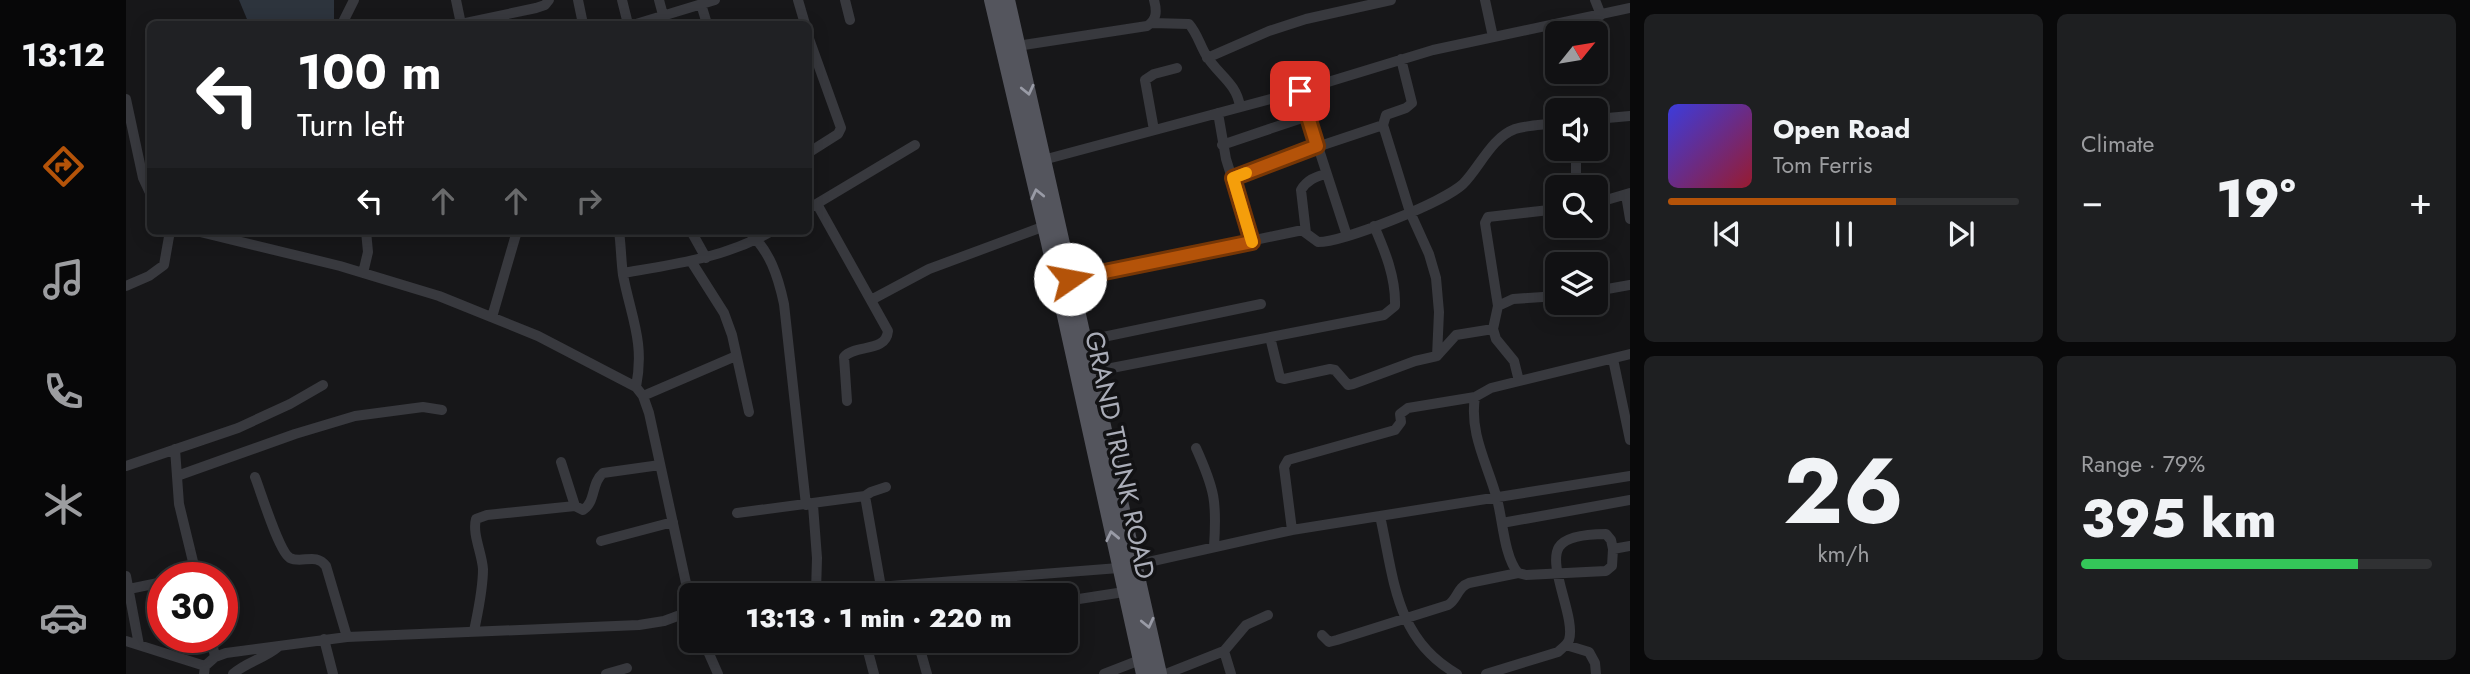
<!DOCTYPE html>
<html lang="en">
<head>
<meta charset="utf-8">
<style>
	:root { --surface:#111113; --page:#1e1f21; --text:#f1f3f6; --muted:#9c9da0; --line:#303133; --accent:#b45309 }
	body { margin:0; font-family:Jost,sans-serif; background:var(--page); color:var(--text); height:100vh; display:flex; flex-direction:column; font-size:26px; white-space:nowrap }
	* { box-sizing:border-box; margin:0 }
	p { font-size:23px; color:var(--muted) }
	.icon { flex:none; width:38px; height:38px; fill:none; stroke:currentColor; stroke-width:2; stroke-linecap:round; stroke-linejoin:round }
	.map { position:relative; flex:1; overflow:hidden }
	.sheet { display:flex; flex-direction:column; gap:14px; padding:14px; background:#09090a; width:840px }
	.sheet>* { flex:none }
	.banner { position:absolute; left:21px; top:21px; width:665px; height:214px; border-radius:10px; box-shadow:0 4px 18px #0003,0 0 0 2px var(--line); background:#202124; color:#fff; overflow:hidden }
	.needle { width:46px; rotate:60deg }
	.fabs { position:absolute; left:1419px; top:21px; display:grid; gap:14px }
	.fabs a { display:grid; place-items:center; width:63px; height:63px; border-radius:10px; background:var(--surface); box-shadow:0 4px 18px #0003,0 0 0 2px var(--line); font-size:35px }
	.speed { position:absolute; left:21px; top:562px; display:flex; gap:14px; font-size:35px; font-weight:700; text-align:center }
	.speed>* { display:grid; place-content:center; width:91px; height:91px; border-radius:50%; background:var(--surface); box-shadow:0 4px 18px #0003,0 0 0 2px var(--line); line-height:1 }
	.speed .limit { border:10px solid #d22; background:#fff; color:#111 }
	.pin { position:absolute; display:grid; place-items:center; width:60px; height:60px; color:#fff; margin:-30px; border-radius:14px; box-shadow:0 4px 10px #0006 }
	.me { position:absolute; width:77px; margin:-38px; rotate:78deg; stroke-linejoin:round; filter:drop-shadow(0 0 5px #0008) }
	.turn { display:flex; align-items:center; gap:24px; height:147px; padding:0 35px; font-size:32px }
	.turn .icon { width:91px; height:91px; stroke-width:2.5 }
	.turn b { display:block; font-size:49px; line-height:60px }
	.lanes { display:flex; align-items:center; height:66px; padding:0 35px; background:#0003; justify-content:center; gap:35px; direction:ltr }
	.lanes .off { opacity:.35 }
	.big { font-size:52px; font-weight:800; line-height:1.1 }
	.sheet .tile { flex:1; display:flex; flex-direction:column; justify-content:center; gap:10px; min-width:0; padding:0 24px; border-radius:10px; background:var(--page) }
	.sheet .dial { align-items:center; gap:0 }
	.dial b { font-size:91px; line-height:1 }
	.song { display:flex; align-items:center; gap:21px }
	.cover { width:84px; height:84px; border-radius:10px; background:linear-gradient(135deg,hsl(240 70% 55%),hsl(350 70% 35%)) }
	.played { height:7px; border-radius:4px; background:linear-gradient(90deg,var(--accent) 65%,var(--line) 65%) }
	.keys { display:flex; justify-content:space-around; direction:ltr }
	.heat { display:flex; justify-content:space-between; align-items:center; font-size:38px; direction:ltr }
	.charge { height:10px; border-radius:5px; background:linear-gradient(90deg,#34c759 79%,var(--line) 0) }
	.sheet .tiles { flex:1; display:grid; gap:14px; grid-template-columns:repeat(2,1fr) }
	.trip { position:absolute; left:553px; top:583px; width:399px; height:70px; border-radius:10px; background:var(--surface); box-shadow:0 4px 18px #0003,0 0 0 2px var(--line); font-weight:800; line-height:70px; text-align:center }
	main { display:flex; flex:1; min-height:0 }
	.menu { display:flex; flex-direction:column; width:126px; justify-content:space-around; align-items:center; background:#070708; color:var(--muted) }
	.menu .icon { width:49px; height:49px }
	.menu .selected { color:var(--accent) }
	.menu b { font-size:32px; color:var(--text) }
	.map>svg:first-child { display:block }
	.water { fill:#2d343d }
	.lines { fill:none; stroke-linecap:round; stroke-linejoin:round }
	.street { stroke:#38393e; stroke-width:10 }
	.primary { stroke:#54555d; stroke-width:16 }
	.oneway { stroke:#999ba6 }
	.route-casing { stroke:#753606; stroke-width:18 }
	.route { stroke:#b45309; stroke-width:12 }
	.slow { stroke:#f59e0b; stroke-width:12 }
	.labels { text-anchor:middle; stroke-width:7; stroke-linejoin:round; paint-order:stroke }
	.street-label { font-size:26px; fill:#aaadb8; stroke:#121214 }
</style>
</head>
<body>
<main>
<nav class="menu">
<b>13:12</b>
<svg class="icon selected" aria-label="directions" viewBox="0 0 24 24"><path d="M12 3l9 9-9 9-9-9zM9 14v-3h6M13 9l2 2-2 2"/></svg>
<svg class="icon" aria-label="music" viewBox="0 0 24 24"><path d="M9 18V5l10-2v13"/><circle cx="6" cy="18" r="3"/><circle cx="16" cy="16" r="3"/></svg>
<svg class="icon" aria-label="phone" viewBox="0 0 24 24"><path d="M5 4h4l2 5-3 2q2 4 5 5l2-3 5 2v4C11 20 4 13 5 4z"/></svg>
<svg class="icon" aria-label="climate" viewBox="0 0 24 24"><path d="M12 3v18M4 7l16 10M4 17L20 7"/></svg>
<svg class="icon" aria-label="car" viewBox="0 0 24 24"><path d="M5 17H2v-5l4-1 3-4h7l3 4 3 1v5h-3M9 17h6M6 11h13"/><circle cx="7" cy="17" r="2"/><circle cx="17" cy="17" r="2"/></svg>
</nav>
<div class="map">
<svg width="1504" height="674" viewBox="0 0 1504 674">
	<rect width="100%" height="100%" fill="#171719"/>
	<path class="water" d="M113,0H208V24H123Z"/>
	<g class="lines">
		<path class="street" d="M330,0L335,24
			M452,0L457,24
			M496,0L502,24
			M533,0L537,15
			M672,0L679,24
			M719,0L724,20
			M1359,0L1367,37
			M1469,0L1475,15
			M575,4L581,24
			M1026,23L1063,24C1071,33 1074,45 1080,55C1091,74 1111,83 1114,107
			M216,24L228,0
			M335,24L410,8L419,5L423,0
			M510,24L589,0
			M682,36L715,128L712,134L682,153
			M891,46L1021,26C1031,20 1031,11 1028,0
			M1081,58L1143,31L1180,19L1265,0
			M1275,59L1286,103L1280,108L1260,115L1257,125L1284,212L1303,254L1310,278L1313,312L1311,356
			M1174,91L1221,236
			M0,99L17,178L24,193
			M1092,113L1100,159L1126,242
			M1470,119L1504,116
			M1028,130L1019,80L1028,74L1051,68
			M1096,145L1182,116
			M917,160L1156,96L1307,50L1504,8
			M1107,178L1191,147L1257,125
			M1450,187V162L1454,149
			M1500,195L1504,219
			M1470,203L1504,193
			M691,204L762,331C760,353 729,344 718,357L721,401
			M682,209L789,145
			M70,231L214,266L313,296L412,336L510,387L517,396L523,413L565,606
			M493,231C495,245 495,260 497,275C505,317 519,342 510,387
			M565,231L580,258
			M622,231C644,251 652,276 658,304L680,505
			M1180,233L1175,190C1181,180 1189,177 1199,174
			M565,261L598,313L606,335L623,412
			M237,273L242,252L240,231
			M497,273C550,264 598,258 646,231
			M944,279L1172,231H1177L1192,242C1218,242 1318,202 1337,184C1354,167 1365,138 1389,129C1402,125 1418,125 1432,123
			M0,286L23,276L38,265L44,231
			M1470,291L1504,285
			M745,300L803,269L919,226
			M1372,306L1359,223L1362,217L1432,209
			M366,317L391,231
			M1144,337L1154,378L1158,379L1204,369L1209,370L1222,385L1227,384L1289,361L1311,356L1330,335L1367,329
			M958,341L1135,304
			M1504,354L1365,388L1349,397C1343,434 1362,465 1371,499C1377,521 1378,556 1392,573L1400,575L1480,571L1486,566L1487,549L1504,546
			M1487,359L1504,440
			M965,372L1258,315L1269,306C1270,278 1259,251 1248,226
			M1393,381L1388,361L1370,339L1367,329L1372,306L1387,299L1432,296
			M517,396L610,356
			M1070,448C1089,490 1091,502 1088,547
			M49,449L53,504L71,578
			M435,462L449,506L457,510C470,502 465,483 477,473L534,465
			M0,466L112,428L164,404L197,385
			M51,476L169,434L229,416L297,407L316,410
			M129,477C135,492 153,552 164,558C176,564 190,552 200,566L221,637
			M687,505L691,558L690,592
			M611,513L739,496
			M1254,516C1268,578 1269,639 1331,674
			M1376,523L1504,500
			M1166,530L1158,467L1162,460L1269,430L1275,422L1274,414L1282,408L1349,397
			M475,541L547,522
			M1009,565L1166,530L1504,476
			M0,576L13,645
			M50,578L69,570
			M755,587L739,496L745,492L760,487
			M3,589L37,582
			M650,595L993,568
			M940,601L998,592
			M348,631C352,611 357,590 357,569C356,553 346,534 350,519L361,515L449,506
			M1196,635L1203,642L1211,640L1322,605C1332,599 1331,587 1343,583L1392,573
			M85,637L89,657
			M198,639L207,674
			M577,640L592,674
			M739,640L748,674
			M0,641L79,666
			M792,642L801,674
			M1440,645L1463,652L1469,663L1470,674
			M1098,651L1105,674
			M78,674L79,666L89,657L100,653L221,637L513,625L538,621L565,611
			M107,674C120,662 138,659 152,647
			M480,674L501,668
			M978,674L1014,660
			M1040,674L1098,651L1120,625L1142,615
			M1360,674L1432,652C1436,648 1441,645 1443,640C1450,618 1421,566 1433,547C1441,535 1468,534 1480,534L1485,540L1487,549"/>
		<path class="primary" d="M866,0L923,243L1018,674
			M881,0L1033,674"/>
	</g>
	<defs><path id="oneway-chevron" d="M-2-3.5L2.5 0L-2 3.5" fill="none" stroke-width="1.6" stroke-linecap="round" stroke-linejoin="round" transform="scale(1.75)"/></defs>
	<g class="oneway">
		<use href="#oneway-chevron" transform="translate(902 90) rotate(77)"/>
		<use href="#oneway-chevron" transform="translate(911 194) rotate(-103)"/>
		<use href="#oneway-chevron" transform="translate(986 536) rotate(-102)"/>
		<use href="#oneway-chevron" transform="translate(1022 623) rotate(77)"/>
	</g>
	<g class="lines">
		<g class="route-casing">
			<path id="route" d="M944,279L1126,242L1107,178L1191,146L1174,91"/>
		</g>
		<use href="#route" class="route"/>
		<path class="slow" d="M1120,173L1107,178L1126,242"/>
	</g>
	<g class="labels">
		<g class="street-label">
			<text transform="translate(994 455) rotate(78)" y="9">GRAND TRUNK ROAD</text>
		</g>
	</g>
</svg>
<div class="fabs">
<a><svg class="needle" viewBox="-14 -14 28 28"><path d="M0-13l5 13h-10z" fill="#e53935"/><path d="M0 13l5-13h-10z" fill="#9c9da0"/></svg></a>
<a><svg class="icon" aria-label="sound" viewBox="0 0 24 24"><path d="M4 9h4l5-4v14l-5-4H4zM17 9q2 3 0 6"/></svg></a>
<a><svg class="icon" aria-label="search" viewBox="0 0 24 24"><circle cx="10" cy="10" r="6"/><path d="M15 15l6 6"/></svg></a>
<a><svg class="icon" aria-label="layers" viewBox="0 0 24 24"><path d="M12 4l9 5-9 5-9-5zM3 14l9 5 9-5"/></svg></a>
</div>
<div class="speed"><div class="limit">30</div></div>
<div class="pin" style="left:1174px;top:91px;background:#d93025"><svg class="icon" aria-label="arrive" viewBox="0 0 24 24"><path d="M6 21V4h12l-3 4 3 4H6"/></svg></div>
<svg class="me" style="left:944px;top:279px" viewBox="-20 -20 40 40"><circle r="19" fill="#fff"/><path d="M0-13L10 11 0 6-10 11z" fill="#b45309"/></svg>
<div class="trip">13:13 · 1 min · 220 m</div>
<div class="banner">
<div class="turn"><svg class="icon" aria-label="left" viewBox="0 0 24 24"><path d="M17 20v-9H6M10 6l-5 5 5 5"/></svg><div><b>100 m</b>Turn left</div></div>
<div class="lanes"><svg class="icon" aria-label="left" viewBox="0 0 24 24"><path d="M17 20v-9H6M10 6l-5 5 5 5"/></svg><svg class="icon off" aria-label="ahead" viewBox="0 0 24 24"><path d="M12 20V5M6 11l6-6 6 6"/></svg><svg class="icon off" aria-label="ahead" viewBox="0 0 24 24"><path d="M12 20V5M6 11l6-6 6 6"/></svg><svg class="icon off" aria-label="right" viewBox="0 0 24 24"><path d="M7 20v-9h11M14 6l5 5-5 5"/></svg></div>
</div>
</div>
<section class="sheet">
<div class="tiles">
<div class="tile">
<div class="song"><i class="cover"></i><div><b>Open Road</b><p>Tom Ferris</p></div></div>
<div class="played"></div>
<div class="keys"><svg class="icon" aria-label="previous" viewBox="0 0 24 24"><path d="M18 5L8 12l10 7zM5 5v14"/></svg><svg class="icon" aria-label="pause" viewBox="0 0 24 24"><path d="M8 5v14M16 5v14"/></svg><svg class="icon" aria-label="next" viewBox="0 0 24 24"><path d="M6 5l10 7-10 7zM19 5v14"/></svg></div>
</div>
<div class="tile"><p>Climate</p>
<div class="heat"><a>−</a><b class="big">19°</b><a>+</a></div>
</div>
<div class="tile dial"><b>26</b><p>km/h</p></div>
<div class="tile"><p>Range · 79%</p><b class="big">395 km</b><div class="charge"></div></div>
</div>
</section>
</main>
</body>
</html>
